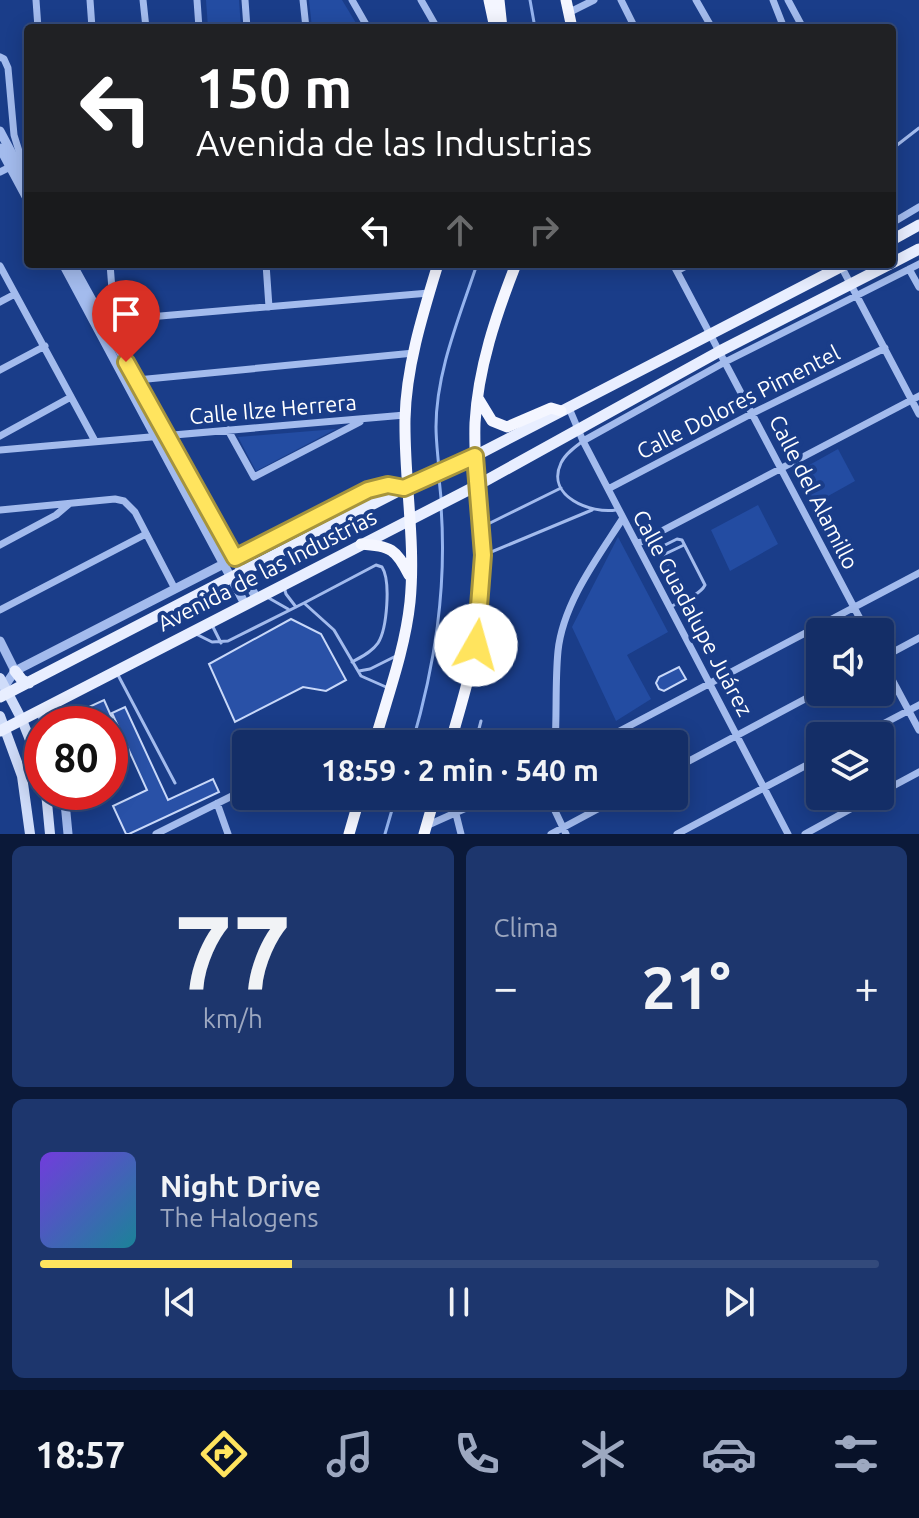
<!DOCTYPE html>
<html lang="es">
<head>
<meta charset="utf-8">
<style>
	:root { --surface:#142e67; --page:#1d366d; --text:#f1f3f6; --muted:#9da8c0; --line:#334a7b; --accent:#ffe45e }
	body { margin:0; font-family:Ubuntu,sans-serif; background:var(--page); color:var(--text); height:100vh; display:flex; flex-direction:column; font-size:30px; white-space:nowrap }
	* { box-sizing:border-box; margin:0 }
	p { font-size:26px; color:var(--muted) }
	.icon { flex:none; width:44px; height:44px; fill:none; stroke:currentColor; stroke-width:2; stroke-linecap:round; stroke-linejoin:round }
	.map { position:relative; height:834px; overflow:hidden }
	.details { display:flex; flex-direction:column; gap:12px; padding:12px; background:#0b1939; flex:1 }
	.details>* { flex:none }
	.banner { position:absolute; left:24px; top:24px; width:872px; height:244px; border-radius:8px; box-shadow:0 4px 20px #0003,0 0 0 2px var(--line); background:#202124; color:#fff; overflow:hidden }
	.buttons { position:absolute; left:806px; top:618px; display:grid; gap:16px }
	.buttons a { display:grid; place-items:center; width:88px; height:88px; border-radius:8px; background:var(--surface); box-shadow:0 4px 20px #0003,0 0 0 2px var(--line); font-size:40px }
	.speed { position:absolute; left:24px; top:706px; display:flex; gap:16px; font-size:40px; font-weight:700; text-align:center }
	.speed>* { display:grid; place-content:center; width:104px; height:104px; border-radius:50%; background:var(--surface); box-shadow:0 4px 20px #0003,0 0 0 2px var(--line); line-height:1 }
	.speed .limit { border:12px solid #d22; background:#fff; color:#111 }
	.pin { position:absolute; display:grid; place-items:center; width:68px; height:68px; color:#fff; margin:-82px -34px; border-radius:50% 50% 50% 0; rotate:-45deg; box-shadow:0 0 8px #0007 }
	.pin .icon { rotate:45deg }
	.me { position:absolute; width:88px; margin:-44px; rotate:7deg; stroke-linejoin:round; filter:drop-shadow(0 0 6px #0008) }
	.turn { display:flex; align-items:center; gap:28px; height:168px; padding:0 40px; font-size:36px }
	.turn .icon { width:104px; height:104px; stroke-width:2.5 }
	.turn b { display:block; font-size:56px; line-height:68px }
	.lanes { display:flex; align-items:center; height:76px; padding:0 40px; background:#0003; justify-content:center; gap:40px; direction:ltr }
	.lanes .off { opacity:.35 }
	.big { font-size:60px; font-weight:600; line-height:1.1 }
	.details .card { flex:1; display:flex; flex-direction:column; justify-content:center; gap:12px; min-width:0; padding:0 28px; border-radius:12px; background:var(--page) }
	.details .dial { align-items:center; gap:0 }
	.dial b { font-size:104px; line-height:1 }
	.song { display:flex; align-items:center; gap:24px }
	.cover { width:96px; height:96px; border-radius:12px; background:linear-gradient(135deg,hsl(260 70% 55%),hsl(190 70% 35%)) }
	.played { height:8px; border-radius:4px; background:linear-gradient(90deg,var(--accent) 30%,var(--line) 30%) }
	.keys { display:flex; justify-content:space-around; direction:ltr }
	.heat { display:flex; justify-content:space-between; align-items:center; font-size:44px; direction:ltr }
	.details .tiles { flex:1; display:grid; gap:12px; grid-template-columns:1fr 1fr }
	.card:last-child { grid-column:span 2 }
	.trip { position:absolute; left:232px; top:730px; width:456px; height:80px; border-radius:8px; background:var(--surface); box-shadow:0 4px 20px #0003,0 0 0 2px var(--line); font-weight:600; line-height:80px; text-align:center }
	.dock { display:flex; height:128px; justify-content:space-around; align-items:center; background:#081229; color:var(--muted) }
	.dock .icon { width:56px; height:56px }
	.dock .selected { color:var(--accent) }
	.dock b { font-size:36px; color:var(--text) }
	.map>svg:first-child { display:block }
	.green { fill:#234ca2 }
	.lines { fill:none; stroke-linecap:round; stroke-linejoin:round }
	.stream { stroke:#95b4ef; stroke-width:3 }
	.building { fill:#2951a7; stroke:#c8d8f9; stroke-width:2 }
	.service { stroke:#a3bbed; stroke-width:3 }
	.minor { stroke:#a3bbed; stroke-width:7 }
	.tertiary { stroke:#a3bbed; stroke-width:9 }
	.secondary { stroke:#cfdcf9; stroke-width:10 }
	.primary { stroke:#e8eeff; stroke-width:11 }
	.trunk { stroke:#f4f6ff; stroke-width:11 }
	.route-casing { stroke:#a6943d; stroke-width:20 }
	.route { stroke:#ffe45e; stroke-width:14 }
	.labels { text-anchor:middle; stroke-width:8; stroke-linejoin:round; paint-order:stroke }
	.street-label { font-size:22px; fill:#fff; stroke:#1a3d89 }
</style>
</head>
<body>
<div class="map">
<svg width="919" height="834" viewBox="0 0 919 834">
	<rect width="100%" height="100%" fill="#1a3d89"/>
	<path class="green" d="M206,0H239L241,28H208Z
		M309,0H342L359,28H312Z
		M336,429L256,471L238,437Z
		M838,449L855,481L812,505L795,473Z
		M758,505L778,544L730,571L711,530Z
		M618,537L668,632L627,655L651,699L616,721L572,627Z"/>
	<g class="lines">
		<path class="stream" d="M530,0L535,28
			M439,470C438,456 436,441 436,427C436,371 460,316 477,264
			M439,478L441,498
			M412,744C435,665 447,588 441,506
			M385,834L396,796"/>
	</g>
	<path class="building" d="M291,619L321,634L346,680L326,691L303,687L235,722L209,664Z
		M679,667L686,679L664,691L659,689L656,683L659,677Z
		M104,700L112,718L98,724H52Z
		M125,707L168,800L213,779L219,792L129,834H126L113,806L147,790L112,713Z"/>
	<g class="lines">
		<path class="service" d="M892,149L919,128
			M583,441C575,447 565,454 561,463C545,497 592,514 616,510
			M482,527L561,488
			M484,555L592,510
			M663,555L684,545
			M284,587L286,594L296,607
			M267,597L288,609
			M304,603L376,565L382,567C391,581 387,629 378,643C372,652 361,657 352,662
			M672,606C682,601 700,595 705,585L682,540L677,539L663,546L661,551L686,598
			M212,625L221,643
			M196,634L212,642L228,641L304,603L334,630L361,676L386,687
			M359,671L370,669L396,656
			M118,675L175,783
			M475,744L481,721
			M457,812L461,796"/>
		<path class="minor" d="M36,0L38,28
			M90,0L92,28
			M143,0L146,28
			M197,0L199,28
			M245,0L247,28
			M303,0L306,28
			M352,0L368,28
			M421,0L437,28
			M621,0L635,28
			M696,0L712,28
			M773,0L784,28
			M788,0L803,28
			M570,12L594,0
			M0,57L4,59L8,68L14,135L22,161
			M0,172L28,158
			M892,223L919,207
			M110,264L116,341
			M266,264L269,307
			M673,264L867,632
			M0,266L95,441
			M841,266L919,414
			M909,269L919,287
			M677,271L690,264
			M0,302L15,294
			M114,320L429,293
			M0,370L45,346
			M137,380L414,353
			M569,408L583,441L788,834
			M228,430L254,477L360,422
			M0,436L71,397
			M583,441L725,362L919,264
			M0,450L405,415
			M608,489L753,413L885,348
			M0,510L115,499L124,501L135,512L175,589
			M637,544L919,396
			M0,545L56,515L69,504
			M0,610L146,534
			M880,657L919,730
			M880,659L919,638
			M860,736L919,705
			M555,744C557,713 555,682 558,651C563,603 598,557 623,518
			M595,744L919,573
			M674,769L820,691
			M880,793L919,772
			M548,796L566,834
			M217,803L228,834
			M456,814L461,834
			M426,826L493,796
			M156,834L246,789
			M551,834L622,796
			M677,834L820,758
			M805,834L874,796"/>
		<path class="tertiary" d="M0,131L28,184
			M0,148L28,200
			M63,264L245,604
			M72,264L257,599
			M0,641L15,671
			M2,690L15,671L368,490L388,485L404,488
			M40,710L45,724
			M64,792L68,834"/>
		<path class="secondary" d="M0,678L22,720L42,770
			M0,716L22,776L30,834
			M46,792L50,834"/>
		<path class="primary" d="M892,240L919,225
			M892,263L919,249
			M15,671L22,680L29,683
			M0,697L404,488L475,456L846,264
			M0,731L478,485L720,351L890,264"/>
		<path class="trunk" d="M489,0L495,28
			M499,0L502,28
			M566,0L572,28
			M478,398L492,421L507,427L551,408L561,411
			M361,544C391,546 396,549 409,575
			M374,744C387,698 405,650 410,602C416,541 404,480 405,419C406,367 423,313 438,264
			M450,744C463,699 477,654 481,607C486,545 473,485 475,423C478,368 496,315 516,264
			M349,834L360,796
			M424,834L435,796"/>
	</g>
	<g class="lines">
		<g class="route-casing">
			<path id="route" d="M126,362L235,558L368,490L388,485L404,488L475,456L483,555L476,645"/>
		</g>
		<use href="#route" class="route"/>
	</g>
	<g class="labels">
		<g class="street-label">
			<text transform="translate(738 402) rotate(-27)" y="8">Calle Dolores Pimentel</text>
			<text transform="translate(273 409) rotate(-5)" y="8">Calle Ilze Herrera</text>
			<text transform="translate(814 492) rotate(63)" y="8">Calle del Alamillo</text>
			<text transform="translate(267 570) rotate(-27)" y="8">Avenida de las Industrias</text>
			<text transform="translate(693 613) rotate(62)" y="8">Calle Guadalupe Juárez</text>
		</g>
	</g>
</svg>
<div class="buttons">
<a><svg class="icon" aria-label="sound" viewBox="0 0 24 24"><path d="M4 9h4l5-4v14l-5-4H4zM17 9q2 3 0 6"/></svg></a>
<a><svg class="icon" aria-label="layers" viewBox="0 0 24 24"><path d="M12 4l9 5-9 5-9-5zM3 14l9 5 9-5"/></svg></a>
</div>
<div class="speed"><div class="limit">80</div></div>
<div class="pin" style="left:126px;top:362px;background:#d93025"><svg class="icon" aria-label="arrive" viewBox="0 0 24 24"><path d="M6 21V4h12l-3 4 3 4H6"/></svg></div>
<svg class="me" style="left:476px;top:645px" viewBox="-20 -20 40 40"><circle r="19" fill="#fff"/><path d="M0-13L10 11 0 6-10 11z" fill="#ffe45e"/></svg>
<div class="trip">18:59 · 2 min · 540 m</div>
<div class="banner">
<div class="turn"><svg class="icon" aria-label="left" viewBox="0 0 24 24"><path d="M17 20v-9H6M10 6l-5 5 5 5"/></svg><div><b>150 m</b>Avenida de las Industrias</div></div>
<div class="lanes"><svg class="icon" aria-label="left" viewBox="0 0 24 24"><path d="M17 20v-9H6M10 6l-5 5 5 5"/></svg><svg class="icon off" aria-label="ahead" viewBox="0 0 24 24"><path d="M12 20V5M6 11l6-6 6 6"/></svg><svg class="icon off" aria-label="right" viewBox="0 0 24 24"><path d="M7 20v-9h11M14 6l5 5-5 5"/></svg></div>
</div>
</div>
<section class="details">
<div class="tiles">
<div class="card dial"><b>77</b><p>km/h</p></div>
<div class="card"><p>Clima</p>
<div class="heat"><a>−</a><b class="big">21°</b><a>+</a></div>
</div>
<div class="card">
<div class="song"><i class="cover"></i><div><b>Night Drive</b><p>The Halogens</p></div></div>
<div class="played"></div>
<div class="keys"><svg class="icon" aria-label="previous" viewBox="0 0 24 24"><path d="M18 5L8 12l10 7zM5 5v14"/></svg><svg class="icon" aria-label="pause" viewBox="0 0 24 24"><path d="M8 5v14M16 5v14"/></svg><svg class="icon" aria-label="next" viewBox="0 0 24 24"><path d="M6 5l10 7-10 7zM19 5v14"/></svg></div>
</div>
</div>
</section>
<nav class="dock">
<b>18:57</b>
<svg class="icon selected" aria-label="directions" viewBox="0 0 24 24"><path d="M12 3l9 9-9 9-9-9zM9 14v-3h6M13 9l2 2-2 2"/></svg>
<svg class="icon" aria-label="music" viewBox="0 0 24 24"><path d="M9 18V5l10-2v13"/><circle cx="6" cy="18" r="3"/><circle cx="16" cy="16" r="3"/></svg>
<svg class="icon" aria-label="phone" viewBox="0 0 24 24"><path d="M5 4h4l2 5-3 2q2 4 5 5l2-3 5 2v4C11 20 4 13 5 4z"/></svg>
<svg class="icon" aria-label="climate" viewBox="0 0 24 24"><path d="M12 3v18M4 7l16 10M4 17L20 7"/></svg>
<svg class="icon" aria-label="car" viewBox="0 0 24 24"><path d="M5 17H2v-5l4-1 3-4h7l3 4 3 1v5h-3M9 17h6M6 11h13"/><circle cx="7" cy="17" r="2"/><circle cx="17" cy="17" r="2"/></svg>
<svg class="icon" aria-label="filters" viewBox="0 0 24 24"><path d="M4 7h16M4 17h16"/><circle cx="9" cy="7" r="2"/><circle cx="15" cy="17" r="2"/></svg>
</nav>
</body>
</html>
